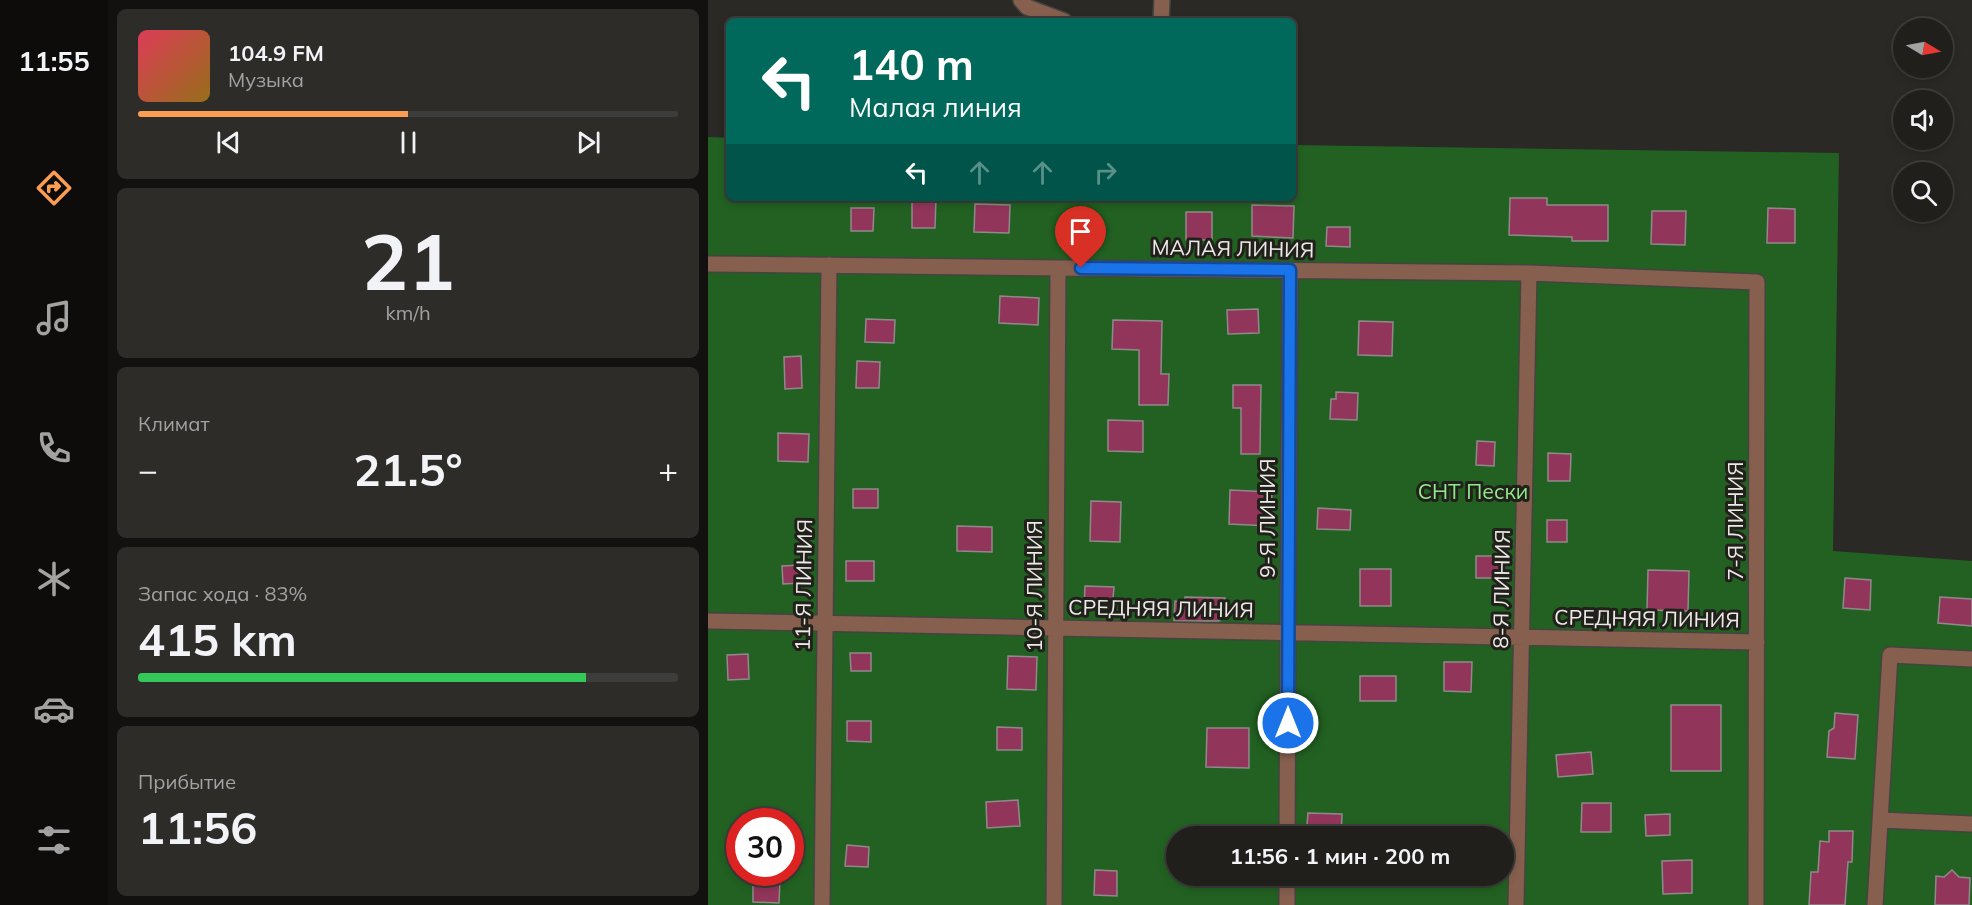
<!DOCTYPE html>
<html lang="ru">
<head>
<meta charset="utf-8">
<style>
	:root { --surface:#201f1c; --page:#2d2c29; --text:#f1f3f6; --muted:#a2a2a3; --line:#3d3d3b; --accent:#fc9d53 }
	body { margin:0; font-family:Mulish,sans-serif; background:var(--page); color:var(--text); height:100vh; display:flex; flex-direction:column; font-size:22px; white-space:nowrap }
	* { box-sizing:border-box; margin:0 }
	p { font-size:20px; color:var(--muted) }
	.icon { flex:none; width:33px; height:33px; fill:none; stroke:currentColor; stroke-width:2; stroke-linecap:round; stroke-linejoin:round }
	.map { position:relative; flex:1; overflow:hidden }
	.sheet { display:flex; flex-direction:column; gap:9px; padding:9px; background:#12110f; width:600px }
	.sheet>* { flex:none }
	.guide { position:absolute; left:18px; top:18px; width:570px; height:183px; border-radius:9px; box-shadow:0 3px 9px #0003,0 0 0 2px var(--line); background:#00695c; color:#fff; overflow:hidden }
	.needle { width:39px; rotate:100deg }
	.tools { position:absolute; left:1185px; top:18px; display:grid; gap:12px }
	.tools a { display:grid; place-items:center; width:60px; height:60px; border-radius:50%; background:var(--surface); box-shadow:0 3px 9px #0003,0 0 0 2px var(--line); font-size:30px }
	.speed { position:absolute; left:18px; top:808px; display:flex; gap:12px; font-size:30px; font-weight:700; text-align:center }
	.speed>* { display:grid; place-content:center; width:78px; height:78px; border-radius:50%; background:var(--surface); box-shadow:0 3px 9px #0003,0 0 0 2px var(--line); line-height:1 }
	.speed .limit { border:9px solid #d22; background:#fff; color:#111 }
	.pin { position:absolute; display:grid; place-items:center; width:51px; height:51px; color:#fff; margin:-62px -26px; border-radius:50% 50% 50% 0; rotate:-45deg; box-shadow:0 0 6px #0007 }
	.pin .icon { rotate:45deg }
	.me { position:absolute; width:66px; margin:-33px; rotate:0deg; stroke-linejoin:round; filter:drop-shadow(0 0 4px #0008) }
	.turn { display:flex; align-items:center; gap:21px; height:126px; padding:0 24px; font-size:27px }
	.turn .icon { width:78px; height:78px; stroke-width:2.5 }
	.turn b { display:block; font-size:42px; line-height:51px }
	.lanes { display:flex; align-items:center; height:57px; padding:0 24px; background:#0003; justify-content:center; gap:30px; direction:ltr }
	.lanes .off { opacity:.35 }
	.big { font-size:45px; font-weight:700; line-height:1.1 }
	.sheet .tile { flex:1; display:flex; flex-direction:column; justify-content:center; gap:9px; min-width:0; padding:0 21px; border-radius:9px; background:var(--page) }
	.sheet .dial { align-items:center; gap:0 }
	.dial b { font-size:78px; line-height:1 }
	.song { display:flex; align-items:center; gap:18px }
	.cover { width:72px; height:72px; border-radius:9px; background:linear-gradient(135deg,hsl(350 70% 55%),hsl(40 70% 35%)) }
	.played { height:6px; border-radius:3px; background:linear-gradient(90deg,var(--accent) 50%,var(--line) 50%) }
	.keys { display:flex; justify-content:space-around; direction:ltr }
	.heat { display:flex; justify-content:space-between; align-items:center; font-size:33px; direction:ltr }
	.charge { height:9px; border-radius:4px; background:linear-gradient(90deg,#34c759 83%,var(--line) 0) }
	.trip { position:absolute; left:458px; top:826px; width:348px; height:60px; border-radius:30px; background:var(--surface); box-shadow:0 3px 9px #0003,0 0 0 2px var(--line); font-weight:700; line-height:60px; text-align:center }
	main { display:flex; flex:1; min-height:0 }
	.tabs { display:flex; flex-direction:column; width:108px; justify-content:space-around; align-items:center; background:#0d0c0b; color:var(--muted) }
	.tabs .icon { width:42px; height:42px }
	.tabs .active { color:var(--accent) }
	.tabs b { font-size:27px; color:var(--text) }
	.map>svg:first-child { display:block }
	.green { fill:#226122; fill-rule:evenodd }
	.building { fill:#91365a; stroke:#90898b; stroke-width:1.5 }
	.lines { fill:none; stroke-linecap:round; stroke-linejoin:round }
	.minor-casing { stroke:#454440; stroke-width:18 }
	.minor { stroke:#865f4e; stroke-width:15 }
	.route-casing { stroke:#114b97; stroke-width:15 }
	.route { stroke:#1a73e8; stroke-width:10 }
	.labels { text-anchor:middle; stroke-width:6; stroke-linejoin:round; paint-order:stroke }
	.street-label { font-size:21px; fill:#ebeae7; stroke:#21201b }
	.park-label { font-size:21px; fill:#8eeb8a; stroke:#21201b }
</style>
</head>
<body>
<main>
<nav class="tabs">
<b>11:55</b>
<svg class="icon active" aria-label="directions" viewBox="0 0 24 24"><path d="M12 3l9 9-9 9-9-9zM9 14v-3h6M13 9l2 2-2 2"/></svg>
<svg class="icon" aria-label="music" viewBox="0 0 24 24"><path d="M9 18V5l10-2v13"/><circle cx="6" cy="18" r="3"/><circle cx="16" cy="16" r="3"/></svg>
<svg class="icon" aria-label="phone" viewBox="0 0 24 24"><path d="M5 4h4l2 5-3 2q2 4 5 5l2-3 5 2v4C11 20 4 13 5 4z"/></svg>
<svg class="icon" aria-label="climate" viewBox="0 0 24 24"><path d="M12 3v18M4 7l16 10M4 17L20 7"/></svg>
<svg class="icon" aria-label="car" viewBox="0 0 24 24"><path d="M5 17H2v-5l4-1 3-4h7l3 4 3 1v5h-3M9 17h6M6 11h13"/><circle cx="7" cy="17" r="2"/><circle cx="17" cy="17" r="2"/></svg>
<svg class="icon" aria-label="filters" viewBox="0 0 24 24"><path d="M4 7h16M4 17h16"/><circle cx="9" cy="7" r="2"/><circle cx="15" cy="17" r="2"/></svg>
</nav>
<section class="sheet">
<div class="tile">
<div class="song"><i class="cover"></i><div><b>104.9 FM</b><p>Музыка</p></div></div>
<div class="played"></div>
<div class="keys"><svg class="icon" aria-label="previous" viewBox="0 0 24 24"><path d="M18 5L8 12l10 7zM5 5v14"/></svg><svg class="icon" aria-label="pause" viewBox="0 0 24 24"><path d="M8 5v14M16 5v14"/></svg><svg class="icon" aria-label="next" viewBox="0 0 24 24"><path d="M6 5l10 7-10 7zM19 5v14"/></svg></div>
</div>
<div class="tile dial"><b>21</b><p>km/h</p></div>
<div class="tile"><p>Климат</p>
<div class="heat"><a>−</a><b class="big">21.5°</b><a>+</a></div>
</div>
<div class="tile"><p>Запас хода · 83%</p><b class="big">415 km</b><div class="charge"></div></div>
<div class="tile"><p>Прибытие</p><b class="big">11:56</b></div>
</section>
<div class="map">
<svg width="1264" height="905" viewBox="0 0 1264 905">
	<rect width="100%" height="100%" fill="#2a2925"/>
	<path class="green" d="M0,137L21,138V198H585V145L1131,153L1125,551L1264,561V905H0ZM32,822H82V873H32ZM468,837H795V876H468Z"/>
	<path class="building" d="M204,198H228L227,228H204Z
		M802,198H839V205H900V241H864V237L801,235Z
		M267,204L302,205L301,233L266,232Z
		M544,205L586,206L585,238L544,236Z
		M143,208H166L165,231H143Z
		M1060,208L1087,209V243H1059Z
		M944,211H978L977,245L943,244Z
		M478,212H504V240H478Z
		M356,219L390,220L388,248L355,247Z
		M619,227H642V247L618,246Z
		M292,296L331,298L330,325L291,323Z
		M550,309L551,333L520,334L519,310Z
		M158,319L187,320L186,343L157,342Z
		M405,320L454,321L453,374H461L460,405H431V350L404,349Z
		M651,321L685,322L684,356L650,355Z
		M93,356L94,388L77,389L76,357Z
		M149,361L172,362L171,388H148Z
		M525,385H553L552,454H533V408H525Z
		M628,392L650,393L649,420L622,419L623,399H628Z
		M400,420L435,421V452L400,451Z
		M70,433L101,434L100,462L70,461Z
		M769,441L787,442L786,466L768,465Z
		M840,453L863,454L862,481H840Z
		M145,489H170V508H145Z
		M522,490L564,492L562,526L521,524Z
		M383,501L413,502L412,542L382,541Z
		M610,508L643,510L642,530L609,529Z
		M839,520H859V542H839Z
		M249,526L284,527V552L249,551Z
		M768,556H797V578H768Z
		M138,561H166V581H138Z
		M92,565L93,583L75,584L74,566Z
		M652,569H683V606H652Z
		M940,570L981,571L980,611L939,610Z
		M1137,578L1163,580L1162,610L1135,608Z
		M377,586L406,587L404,609L376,608Z
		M477,597L517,598V615L511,621H466L467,601L477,602Z
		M1232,597L1264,599V626L1230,623Z
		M142,653H163V671H143Z
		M40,654L41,679L20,680L19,655Z
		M300,656L329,657L328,690L299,689Z
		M736,662H764L763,692L736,691Z
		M652,676H688V701H652Z
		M963,705H1013V771H963Z
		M1127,713L1150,715L1147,759L1119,757L1121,731L1126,728Z
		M139,721H163V742L139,741Z
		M289,727L314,728V750H289Z
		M499,728H541V768L498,767Z
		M883,752L885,774L850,777L848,755Z
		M310,800L312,826L279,828L278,802Z
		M874,803H903V832H873Z
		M600,813L634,814L633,837H598Z
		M962,814V835L938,836L937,815Z
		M1121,831H1145L1144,862H1140L1137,905H1101L1103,872H1110L1112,841L1121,842Z
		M139,845L161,847L160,867L137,866Z
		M984,860V893L955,894L954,861Z
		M387,870L409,871V896L386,895Z
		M1244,870L1251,877L1262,878L1261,905H1227L1228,876L1236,877Z
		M45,879L72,880L71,903L45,902Z"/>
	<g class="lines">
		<g class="minor-casing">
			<path id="minor" d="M313,0L319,7L356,21
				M453,21L454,0
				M0,264L821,273L1049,282L1048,905
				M0,621L1049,642
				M1173,820L1264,824
				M579,837L582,270
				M114,905L121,265
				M346,905L350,268
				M579,905V876
				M808,905L821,273
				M1167,905L1182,655L1264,659"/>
		</g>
		<use href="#minor" class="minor"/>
	</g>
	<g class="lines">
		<g class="route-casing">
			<path id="route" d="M373,268L582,270L580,723"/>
		</g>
		<use href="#route" class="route"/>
	</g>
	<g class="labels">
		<g class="street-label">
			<text transform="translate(525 249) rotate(1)" y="7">МАЛАЯ ЛИНИЯ</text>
			<text transform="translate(560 518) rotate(-90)" y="7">9-Я ЛИНИЯ</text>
			<text transform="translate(1028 521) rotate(-90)" y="7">7-Я ЛИНИЯ</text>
			<text transform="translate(96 585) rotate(-89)" y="7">11-Я ЛИНИЯ</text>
			<text transform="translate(327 586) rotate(-90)" y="7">10-Я ЛИНИЯ</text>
			<text transform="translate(794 589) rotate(-89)" y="7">8-Я ЛИНИЯ</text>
			<text transform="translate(453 609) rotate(1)" y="7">СРЕДНЯЯ ЛИНИЯ</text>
			<text transform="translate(939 619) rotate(1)" y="7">СРЕДНЯЯ ЛИНИЯ</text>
		</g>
		<g class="park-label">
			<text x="765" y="499">СНТ Пески</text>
		</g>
	</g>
</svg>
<div class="tools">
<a><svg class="needle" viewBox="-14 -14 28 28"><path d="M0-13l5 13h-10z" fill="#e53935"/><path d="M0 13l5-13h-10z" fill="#a2a2a3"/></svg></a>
<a><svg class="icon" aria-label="sound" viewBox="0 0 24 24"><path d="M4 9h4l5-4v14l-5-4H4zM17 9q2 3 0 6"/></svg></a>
<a><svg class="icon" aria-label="search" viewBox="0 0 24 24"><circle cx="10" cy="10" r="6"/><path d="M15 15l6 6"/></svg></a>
</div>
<div class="speed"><div class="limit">30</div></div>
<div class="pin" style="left:373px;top:268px;background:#d93025"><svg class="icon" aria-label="arrive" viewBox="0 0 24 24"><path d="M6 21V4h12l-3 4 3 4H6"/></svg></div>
<svg class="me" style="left:580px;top:723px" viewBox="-20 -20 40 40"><circle r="17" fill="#1a73e8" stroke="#fff" stroke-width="3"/><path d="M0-11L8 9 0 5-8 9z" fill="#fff"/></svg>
<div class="trip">11:56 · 1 мин · 200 m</div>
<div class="guide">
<div class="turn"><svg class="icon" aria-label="left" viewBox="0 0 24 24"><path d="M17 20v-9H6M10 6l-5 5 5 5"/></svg><div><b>140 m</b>Малая линия</div></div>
<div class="lanes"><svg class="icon" aria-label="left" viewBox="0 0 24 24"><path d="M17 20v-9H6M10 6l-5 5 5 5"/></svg><svg class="icon off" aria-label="ahead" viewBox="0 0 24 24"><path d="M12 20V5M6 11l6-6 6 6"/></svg><svg class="icon off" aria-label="ahead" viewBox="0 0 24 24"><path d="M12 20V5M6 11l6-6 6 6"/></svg><svg class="icon off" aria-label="right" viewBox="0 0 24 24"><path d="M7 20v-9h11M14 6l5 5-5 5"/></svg></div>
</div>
</div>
</main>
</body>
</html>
